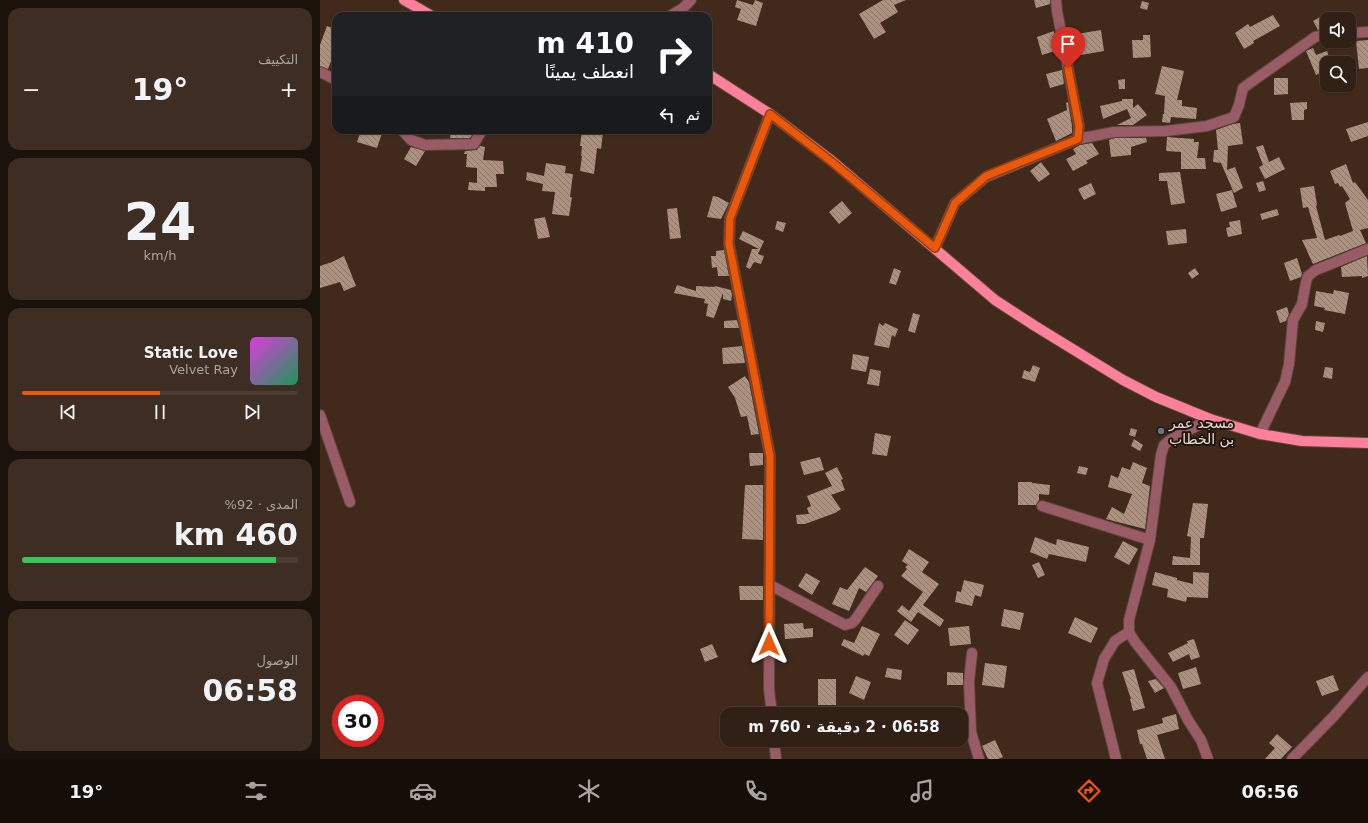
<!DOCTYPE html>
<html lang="ar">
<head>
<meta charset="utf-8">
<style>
	:root { --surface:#312015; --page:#3d2d22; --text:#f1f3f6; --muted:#a8a3a0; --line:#4c3e34; --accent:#ea580c }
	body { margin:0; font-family:"DejaVu Sans","Noto Sans Arabic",sans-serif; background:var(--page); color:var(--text); direction:rtl; height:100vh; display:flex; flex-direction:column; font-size:15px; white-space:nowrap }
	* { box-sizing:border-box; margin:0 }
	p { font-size:13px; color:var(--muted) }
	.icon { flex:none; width:22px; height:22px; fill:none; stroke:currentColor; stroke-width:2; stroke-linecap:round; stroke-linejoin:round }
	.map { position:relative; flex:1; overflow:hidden; direction:ltr }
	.side { display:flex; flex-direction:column; gap:8px; padding:8px; background:#1b120c; width:320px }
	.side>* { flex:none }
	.banner { position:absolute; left:12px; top:12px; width:380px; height:122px; border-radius:12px; box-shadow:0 1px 3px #0004,0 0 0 1px var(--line); direction:rtl; background:#202124; color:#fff; overflow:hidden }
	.fabs { position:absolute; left:1000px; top:12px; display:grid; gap:8px }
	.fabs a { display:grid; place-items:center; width:36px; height:36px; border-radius:8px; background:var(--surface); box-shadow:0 1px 3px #0004,0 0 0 1px var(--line); font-size:20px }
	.speed { position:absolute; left:12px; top:695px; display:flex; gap:8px; font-size:20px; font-weight:700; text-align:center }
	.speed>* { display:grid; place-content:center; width:52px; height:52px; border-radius:50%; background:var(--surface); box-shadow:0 1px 3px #0004,0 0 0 1px var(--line); line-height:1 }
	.speed .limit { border:6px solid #d22; background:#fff; color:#111 }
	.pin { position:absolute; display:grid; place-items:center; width:34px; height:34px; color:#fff; margin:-41px -17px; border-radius:50% 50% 50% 0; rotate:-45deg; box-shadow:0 0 4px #0007 }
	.pin .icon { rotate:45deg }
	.me { position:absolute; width:44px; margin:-22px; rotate:0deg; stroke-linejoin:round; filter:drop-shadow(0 0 3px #0008) }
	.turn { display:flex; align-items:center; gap:14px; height:84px; padding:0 12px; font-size:18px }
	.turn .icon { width:52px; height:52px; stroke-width:2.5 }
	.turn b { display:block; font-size:28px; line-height:34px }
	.then { display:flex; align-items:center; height:38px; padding:0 12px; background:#0003; gap:8px; font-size:15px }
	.big { font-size:30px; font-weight:800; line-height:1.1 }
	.side .widget { flex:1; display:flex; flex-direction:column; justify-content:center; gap:6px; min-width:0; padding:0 14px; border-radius:12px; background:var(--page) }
	.side .dial { align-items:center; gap:0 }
	.dial b { font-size:52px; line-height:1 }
	.song { display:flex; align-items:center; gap:12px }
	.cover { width:48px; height:48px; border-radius:6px; background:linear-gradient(135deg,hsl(300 70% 55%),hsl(150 70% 35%)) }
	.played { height:4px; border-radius:2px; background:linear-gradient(90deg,var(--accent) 50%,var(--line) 50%) }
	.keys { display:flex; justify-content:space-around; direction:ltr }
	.heat { display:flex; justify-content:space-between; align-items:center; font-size:22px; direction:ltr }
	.charge { height:6px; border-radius:3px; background:linear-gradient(90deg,#34c759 92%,var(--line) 0) }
	.trip { position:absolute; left:400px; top:707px; width:248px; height:40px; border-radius:12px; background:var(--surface); box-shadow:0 1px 3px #0004,0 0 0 1px var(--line); font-weight:800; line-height:40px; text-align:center; direction:rtl }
	.tabs { display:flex; height:64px; justify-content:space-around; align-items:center; background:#140d08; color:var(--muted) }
	.tabs .icon { width:28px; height:28px }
	.tabs .on { color:var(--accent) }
	.tabs b { font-size:18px; color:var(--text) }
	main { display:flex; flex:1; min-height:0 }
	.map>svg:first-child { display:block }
	.building { fill:url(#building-back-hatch) }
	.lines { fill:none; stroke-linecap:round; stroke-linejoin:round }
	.minor-casing { stroke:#5c4639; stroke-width:12 }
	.major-casing { stroke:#5c4639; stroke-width:12 }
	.minor { stroke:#995b66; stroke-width:10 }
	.major { stroke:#ff809a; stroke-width:10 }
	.route-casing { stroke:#983908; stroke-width:10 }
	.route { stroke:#ea580c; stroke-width:7 }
	.worship-dot { fill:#6b7280; stroke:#20160f; stroke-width:1.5 }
	.labels { text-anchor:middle; stroke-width:4; stroke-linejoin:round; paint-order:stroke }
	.poi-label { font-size:14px; fill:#e8d9d0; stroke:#20160f; text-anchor:start }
</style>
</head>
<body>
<main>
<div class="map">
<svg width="1048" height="759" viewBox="0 0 1048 759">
	<defs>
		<pattern id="building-back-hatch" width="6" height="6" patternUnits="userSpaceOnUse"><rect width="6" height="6" fill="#ac9080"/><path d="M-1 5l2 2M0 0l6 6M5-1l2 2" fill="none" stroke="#8d786c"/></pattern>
	</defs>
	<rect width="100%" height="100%" fill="#412a1c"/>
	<path class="building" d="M417,0L433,5L435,0L443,3L436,26L417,20L421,9L415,7Z
		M563,0H586L574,5L578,12L560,23L566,32L554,39L539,14Z
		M714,0H730V4L716,8Z
		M822,1L829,3L827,10L820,8Z
		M1007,13V28L998,30L993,21Z
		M953,15L960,26L933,41L934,43L924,49L915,33L928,24L930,27Z
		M7,26L16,29V48L8,69L0,66V45Z
		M781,30L784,51L761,55L757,34Z
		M734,31L738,50L722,55L717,37Z
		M823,35H830L831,57L813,58L812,40H823Z
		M1048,40V68L1039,69L1036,41Z
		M993,48L996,55L1007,51L1011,62L1007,63V70L996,75L986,51Z
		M842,66L864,71L857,100H862V106L877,108L876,119L851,117L850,123L842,122L843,114H844L845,96L835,94Z
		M742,70L744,84L730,88L726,74Z
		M954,78H968V94L954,95Z
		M805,79V89H799L798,80Z
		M802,99H813V108L818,104L827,115L813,125H797L811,118L807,109L783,119L780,106L802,101Z
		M748,102L752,126V133L736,141L727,119L747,110L746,103Z
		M987,102V109L984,110V120H972L970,103Z
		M1048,122V136L1031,142L1026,129Z
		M920,123L923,144L908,146L907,170L915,167L923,188L914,193L901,163L893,162L894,150H898L896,130L913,124Z
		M41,130H63L57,148L37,142Z
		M131,130H155L150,138H130Z
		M262,130L283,132L281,149L277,148L274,174L260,171L262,156H261L262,146H260Z
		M847,137L874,139V142H879L877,158H885L886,169H861V152L846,151Z
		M795,138H826L827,142L811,147V155L791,157L789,140Z
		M772,143L779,154L766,161L768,163L753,171L746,159L756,154L753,149L760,145Z
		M943,145L949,162L959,157L965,169L945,179L939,167L943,165L936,147Z
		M160,146L165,147L163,160L183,161L184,174H176L177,187H165V191L148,190L149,182L157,183V168L146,167L147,154H144L145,151L157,150Z
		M91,147L105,151L96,166L84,159Z
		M721,162L730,174L719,182L710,171Z
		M226,163L246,166L245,173L253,174L250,197H252L249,216L232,214L235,192L222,191L223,184L206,180L207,172L224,176Z
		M1026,164L1033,183L1035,182L1048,200V228L1040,230L1046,243L993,264L982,240L997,238L988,207L983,208L980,188L994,186L997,205L996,206L1005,240L1019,235L1020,236L1033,231L1025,203L1030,199L1022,186L1020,187L1018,183L1015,184L1010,171Z
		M860,172L865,203L851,205L847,181H839V173Z
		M943,181L946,190L939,192L936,183Z
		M771,183L776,194L764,200L758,189Z
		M912,190L917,207L901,212L896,194Z
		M393,196L398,197L409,203L401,219L387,217Z
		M522,201L532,213L519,224L509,212Z
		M357,208L361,238L350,239L347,209Z
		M957,209L959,215L942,220L940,214Z
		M225,217L230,237L218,239L214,219Z
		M920,220L922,234L908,237L906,228L910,227L909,222Z
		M457,221L466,223L463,232L455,229Z
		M866,229L867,243L848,245L846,231Z
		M423,231L444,241L438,254L444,256L441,264L434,262L430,269L426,267L432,249H439L419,239Z
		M404,250L409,276H398L397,267L392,268L391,256H396V251Z
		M24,256L36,286L24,291L20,282L0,288V266L12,262Z
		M1047,256L1048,276L1042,278V276L1022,277L1021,267Z
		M977,258L982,274L981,277L970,281L964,263Z
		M574,268L581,271L576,285L569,283Z
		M875,268L879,274L872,279L868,273Z
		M357,285L376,291V286L394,287L395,286L411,290L412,296L411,301L403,299V293L394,318L386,316L388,304L384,303L385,299L354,293Z
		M1014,290L1029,293L1025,314L1004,310L1005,308L994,306L996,291L1013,294Z
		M967,307L969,314L966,321L960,323L956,311Z
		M593,313L600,315L595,333L588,331Z
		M417,320L419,328H404V321Z
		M996,321L1005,323L1003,332L995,330Z
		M559,323L563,326L565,323L578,329L575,337L572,335L569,348L554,345Z
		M422,346L425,363L403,364L402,348Z
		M533,354L549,357L546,372L531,369Z
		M713,365L720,368L715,382L702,378L704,370L710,372Z
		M1005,367L1013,368L1012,379L1003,377Z
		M550,369L561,371L559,386L547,384Z
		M425,376L429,382L439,434L431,435L427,416L421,417L415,398L408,387Z
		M811,428L817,430L815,437L809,435Z
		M555,433L571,436L567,456L552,454Z
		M814,439L823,445L820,451L811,446Z
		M429,453H443V465L430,466Z
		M500,457L504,470L484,475L480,462Z
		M813,462L827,468L822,483L830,486L825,529L786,519L792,507L804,514L812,494L788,487L791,475L798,478L802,467L810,470Z
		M759,466L768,468L766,475L757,473Z
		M517,467L523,479L521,480L525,490L511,495L521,509L515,513L485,524H477L476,515L489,514L487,508L491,506L487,496L512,486L505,473Z
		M698,482H712V483L730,485L729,495L719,494V500L716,505H698Z
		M425,485H443V540L422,539Z
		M873,503L888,504L884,538H880V565H852L853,556L870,558L871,537L867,536Z
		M715,537L736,545L737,539L769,547L766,562L729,554L727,559L710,552Z
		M803,541L818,549L809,565L794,557Z
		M589,549L609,562L602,572L619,584L603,605L624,620L620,627L598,612L591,622L577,611L582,605L589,611L603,592L581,576L587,569L585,567L588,565L582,561Z
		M719,562L725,575L718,578L712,565Z
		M545,567L558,576L546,592L539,588L529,611L512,604L520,587L527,590Z
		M835,572L857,578V580L873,584V572L889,573L888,598L867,597L866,602L847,597L848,589L832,585Z
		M486,573L500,581L492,595L478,586Z
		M644,580L664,585L661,597L655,595L652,606L635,602L637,591L641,592Z
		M419,586H443V600H420Z
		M684,609L704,613L700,630L681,626Z
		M755,617L778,628L771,643L748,633Z
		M585,620L599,630L588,645L574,635Z
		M483,623L484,629L493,628V637L465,639L464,624Z
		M542,626L560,634L549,656L544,654L543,656L521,645L524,639L534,643Z
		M649,626L651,644L630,646L628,628Z
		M874,639L880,657L871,660L869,654L853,662L848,653L868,643L867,641Z
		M392,644L398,657L385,662L380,649Z
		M665,663L687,666L684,688L662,685Z
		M876,667L881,684L863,689L858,673Z
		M567,668L582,670L581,680L565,677Z
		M814,669L825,708L813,711L810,699H811L802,672Z
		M627,672L643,673V685H627Z
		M1013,675L1019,690L1002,696L996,681Z
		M536,676L551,682L544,700L529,693Z
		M498,679H516V705H498Z
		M836,679L844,688L835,693L828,681Z
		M856,714L859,729L837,735L845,759H827L822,744H820L817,730L843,723L842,718Z
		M957,734L972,747L961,759H945L955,748L949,743Z
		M675,740L683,757L678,759H668L662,746Z"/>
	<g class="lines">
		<g class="minor-casing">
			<path id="minor" d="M350,16L363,8L371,0
				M1029,33L1048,32
				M0,72L16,80
				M450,114L410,218L409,244L450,456L449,689L452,714
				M82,130L91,140L105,145L154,144L162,130
				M758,139L794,132L846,131L887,126L914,117L919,105L923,88L995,37L1007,34
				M615,248L635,203L666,177L758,139L759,126L737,11L736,0
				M0,415L30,502
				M940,434L965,382L969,364L973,320L982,304L986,282L988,276L996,270L1048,249
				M722,506L830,540
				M450,585L525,625L532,623L535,620L558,586
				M652,653L649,682L651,732L659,759
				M454,740L456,759
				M796,759L777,683L784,659L795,641L809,632
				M888,759L881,740L868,720L851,687L815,642L809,632V620L830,540L841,455L844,445L850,440L890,419
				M972,759L1014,716L1048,677"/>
		</g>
		<g class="major-casing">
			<path id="major" d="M84,0L112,16
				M388,74L450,114L512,161L675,300L715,326L803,380L836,397L890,419L940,434L982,441L1048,443"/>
		</g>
		<use href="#minor" class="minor"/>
		<use href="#major" class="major"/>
	</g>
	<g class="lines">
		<g class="route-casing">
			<path id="route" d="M449,644L450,456L409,244L410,218L450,114L512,162L615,248L635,203L666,176L758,139L759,126L748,68"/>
		</g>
		<use href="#route" class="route"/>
	</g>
	<circle class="worship-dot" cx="841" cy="431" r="4"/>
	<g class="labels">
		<g class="poi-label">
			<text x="849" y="428">مسجد عمر<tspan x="849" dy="16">بن الخطاب</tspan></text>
		</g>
	</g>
</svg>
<div class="fabs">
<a><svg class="icon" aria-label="sound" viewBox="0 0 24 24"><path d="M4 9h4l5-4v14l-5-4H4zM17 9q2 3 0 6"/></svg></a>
<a><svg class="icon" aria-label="search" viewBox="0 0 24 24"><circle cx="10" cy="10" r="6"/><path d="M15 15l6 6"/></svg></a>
</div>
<div class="speed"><div class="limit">30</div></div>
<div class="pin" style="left:748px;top:68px;background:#d93025"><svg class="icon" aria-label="arrive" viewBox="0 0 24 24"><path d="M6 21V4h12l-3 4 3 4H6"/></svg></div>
<svg class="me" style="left:449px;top:644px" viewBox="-20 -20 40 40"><path d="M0-17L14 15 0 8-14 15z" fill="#ea580c" stroke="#fff" stroke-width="4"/></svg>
<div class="trip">06:58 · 2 دقيقة · 760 m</div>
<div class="banner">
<div class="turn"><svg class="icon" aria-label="right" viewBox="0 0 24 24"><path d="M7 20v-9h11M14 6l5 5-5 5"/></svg><div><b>410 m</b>انعطف يمينًا</div></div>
<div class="then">ثم<svg class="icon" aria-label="left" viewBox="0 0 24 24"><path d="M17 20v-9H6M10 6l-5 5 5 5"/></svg></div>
</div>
</div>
<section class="side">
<div class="widget"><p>التكييف</p>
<div class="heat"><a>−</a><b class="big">19°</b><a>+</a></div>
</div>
<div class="widget dial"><b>24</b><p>km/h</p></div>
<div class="widget">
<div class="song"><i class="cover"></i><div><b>Static Love</b><p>Velvet Ray</p></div></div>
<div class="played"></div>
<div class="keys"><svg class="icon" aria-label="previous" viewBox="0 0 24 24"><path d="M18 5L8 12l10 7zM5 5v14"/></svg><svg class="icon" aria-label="pause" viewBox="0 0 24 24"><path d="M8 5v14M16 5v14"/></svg><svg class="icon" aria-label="next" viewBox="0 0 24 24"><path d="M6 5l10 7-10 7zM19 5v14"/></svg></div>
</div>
<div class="widget"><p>المدى · 92%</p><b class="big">460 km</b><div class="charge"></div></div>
<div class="widget"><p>الوصول</p><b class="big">06:58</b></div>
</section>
</main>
<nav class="tabs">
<b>06:56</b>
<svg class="icon on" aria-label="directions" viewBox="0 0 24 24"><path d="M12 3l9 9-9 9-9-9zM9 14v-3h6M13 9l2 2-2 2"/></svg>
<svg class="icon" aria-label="music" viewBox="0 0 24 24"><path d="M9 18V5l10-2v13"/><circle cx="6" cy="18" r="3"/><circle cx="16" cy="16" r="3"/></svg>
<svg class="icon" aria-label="phone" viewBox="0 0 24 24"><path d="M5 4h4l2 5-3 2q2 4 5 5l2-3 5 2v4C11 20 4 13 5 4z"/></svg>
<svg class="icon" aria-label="climate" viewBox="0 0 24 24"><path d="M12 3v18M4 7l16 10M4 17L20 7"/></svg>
<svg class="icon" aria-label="car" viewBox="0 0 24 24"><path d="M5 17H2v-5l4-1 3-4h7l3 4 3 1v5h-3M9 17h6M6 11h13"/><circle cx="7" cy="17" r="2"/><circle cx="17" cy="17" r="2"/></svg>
<svg class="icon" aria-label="filters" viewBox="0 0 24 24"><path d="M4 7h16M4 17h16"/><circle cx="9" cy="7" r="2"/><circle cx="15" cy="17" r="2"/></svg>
<b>19°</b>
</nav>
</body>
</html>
